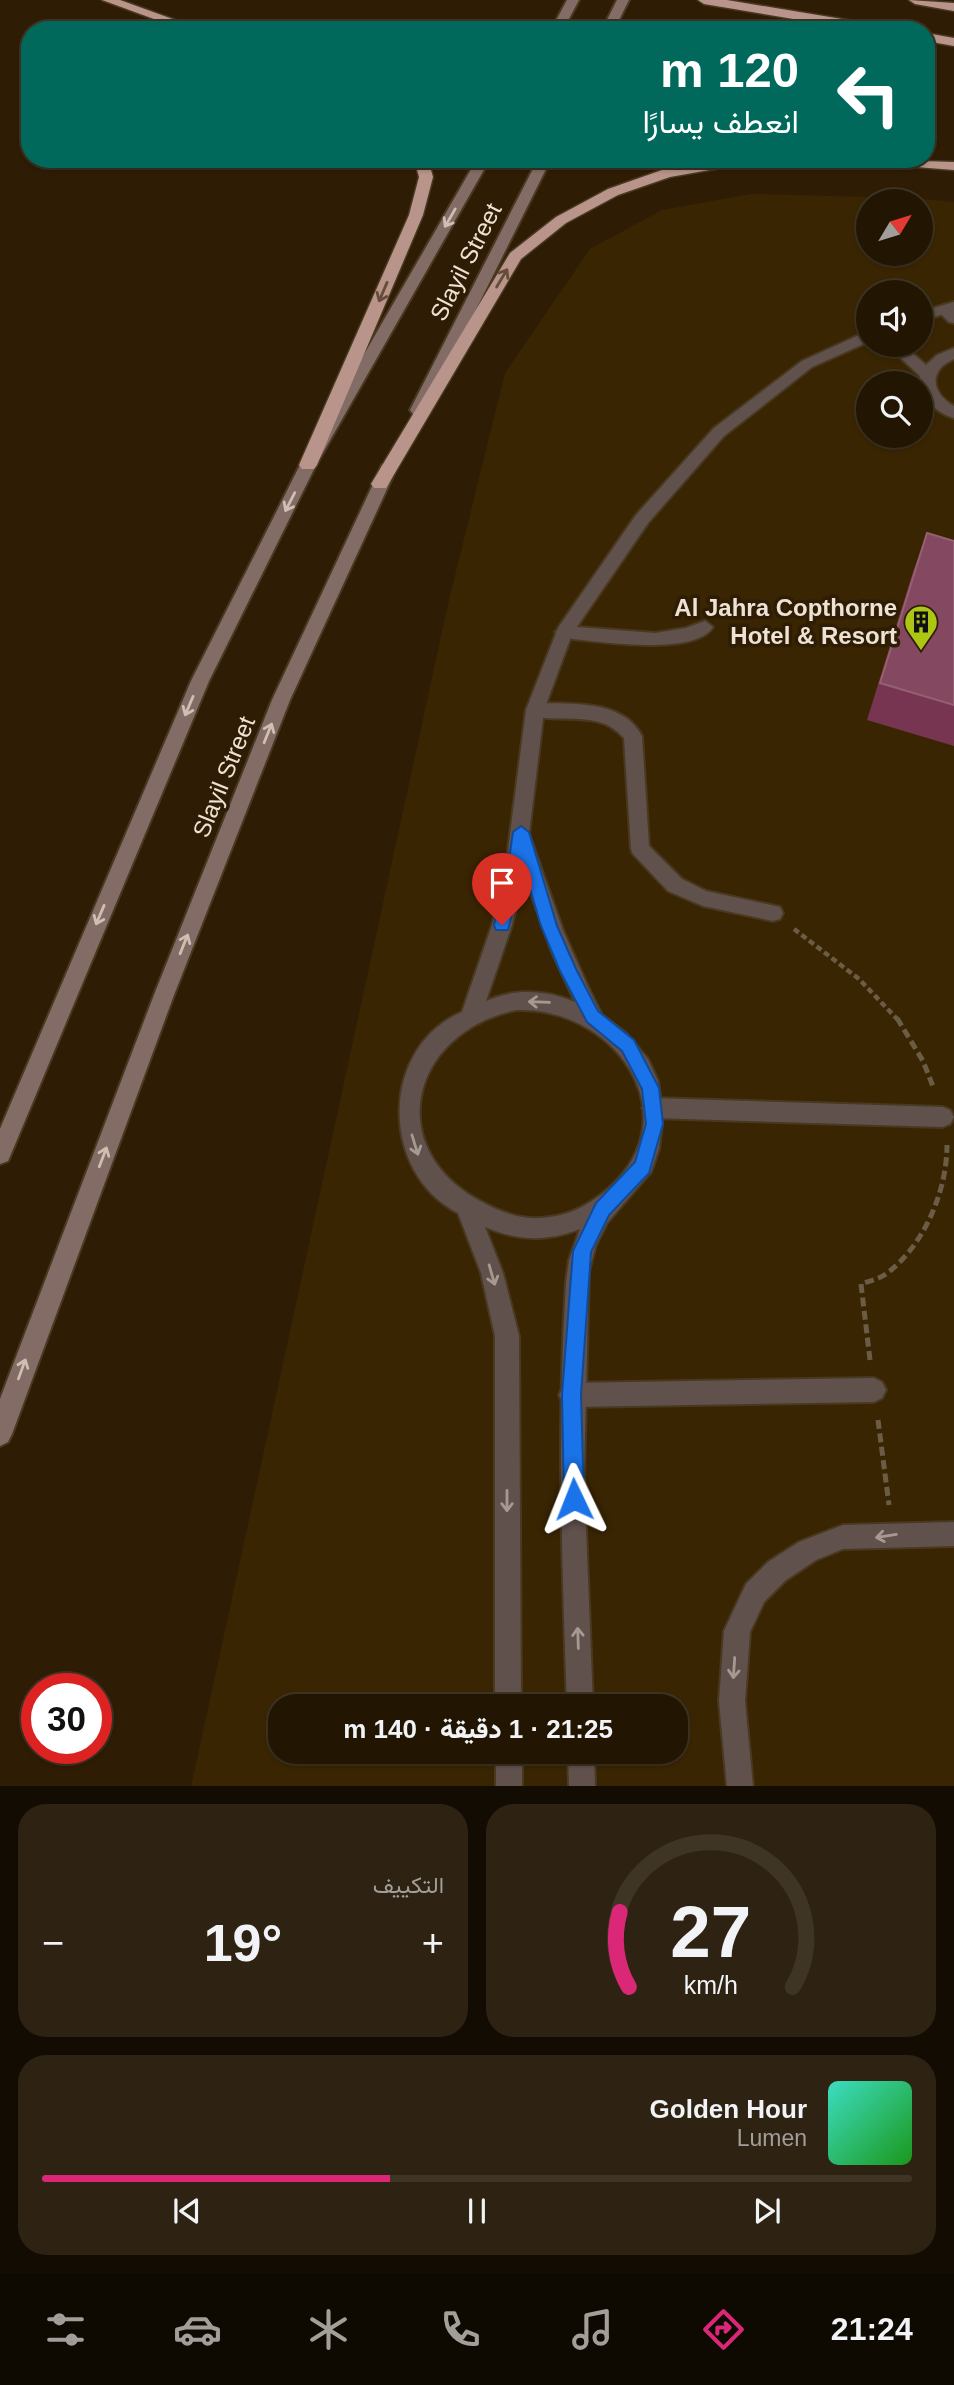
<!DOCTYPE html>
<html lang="ar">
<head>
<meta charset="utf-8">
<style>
	:root { --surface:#221603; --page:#2e2312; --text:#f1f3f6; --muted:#a29f9a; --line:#3f3525; --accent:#db2777 }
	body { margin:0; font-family:Arial,Vazirmatn,sans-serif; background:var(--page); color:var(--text); direction:rtl; height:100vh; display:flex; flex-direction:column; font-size:26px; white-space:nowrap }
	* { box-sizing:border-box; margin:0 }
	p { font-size:23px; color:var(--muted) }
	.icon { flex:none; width:38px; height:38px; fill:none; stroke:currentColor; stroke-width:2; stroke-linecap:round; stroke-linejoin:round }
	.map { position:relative; height:1786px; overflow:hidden; direction:ltr }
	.panel { display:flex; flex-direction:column; gap:18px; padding:18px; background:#130c02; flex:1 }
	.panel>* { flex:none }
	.banner { position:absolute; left:21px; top:21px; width:914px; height:147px; border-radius:28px; box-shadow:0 2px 5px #0004,0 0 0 2px var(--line); direction:rtl; background:#00695c; color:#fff; overflow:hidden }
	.needle { width:46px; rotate:52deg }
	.tools { position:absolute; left:856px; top:189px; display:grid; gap:14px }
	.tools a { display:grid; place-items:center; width:77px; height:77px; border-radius:50%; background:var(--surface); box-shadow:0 2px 5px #0004,0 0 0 2px var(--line); font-size:35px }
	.speed { position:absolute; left:21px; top:1673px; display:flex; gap:14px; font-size:35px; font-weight:700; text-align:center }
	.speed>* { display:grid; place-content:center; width:91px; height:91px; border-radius:50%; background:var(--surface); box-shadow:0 2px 5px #0004,0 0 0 2px var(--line); line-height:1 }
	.speed .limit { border:10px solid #d22; background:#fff; color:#111 }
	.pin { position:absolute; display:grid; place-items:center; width:60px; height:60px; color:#fff; margin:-72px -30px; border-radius:50% 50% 50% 0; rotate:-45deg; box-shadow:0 0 7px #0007 }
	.pin .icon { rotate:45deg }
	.me { position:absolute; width:77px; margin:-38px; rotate:358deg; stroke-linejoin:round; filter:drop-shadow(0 0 5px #0008) }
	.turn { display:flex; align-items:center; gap:24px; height:147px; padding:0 21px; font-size:32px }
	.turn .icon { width:91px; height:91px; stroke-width:2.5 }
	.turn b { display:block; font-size:49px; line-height:60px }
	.big { font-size:52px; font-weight:800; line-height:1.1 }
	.panel .tile { flex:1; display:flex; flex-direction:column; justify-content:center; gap:10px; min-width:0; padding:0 24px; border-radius:28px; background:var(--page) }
	.panel .dial { align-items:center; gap:0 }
	.dial svg { height:182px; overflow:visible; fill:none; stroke:var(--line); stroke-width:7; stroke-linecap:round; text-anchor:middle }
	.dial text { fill:var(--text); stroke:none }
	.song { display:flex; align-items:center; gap:21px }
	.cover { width:84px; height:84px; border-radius:10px; background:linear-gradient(135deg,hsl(170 70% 55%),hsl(120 70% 35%)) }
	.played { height:7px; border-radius:4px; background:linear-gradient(90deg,var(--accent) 40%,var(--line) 40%) }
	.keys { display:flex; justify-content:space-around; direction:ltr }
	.heat { display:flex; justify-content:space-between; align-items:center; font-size:38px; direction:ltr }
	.panel .tiles { flex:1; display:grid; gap:18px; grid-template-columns:1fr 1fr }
	.tile:last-child { grid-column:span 2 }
	.trip { position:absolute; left:268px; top:1694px; width:420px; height:70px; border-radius:28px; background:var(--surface); box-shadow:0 2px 5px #0004,0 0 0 2px var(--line); font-weight:800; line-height:70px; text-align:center; direction:rtl }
	.tab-bar { display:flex; height:112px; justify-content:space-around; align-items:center; background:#0e0901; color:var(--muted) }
	.tab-bar .icon { width:49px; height:49px }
	.tab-bar .selected { color:var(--accent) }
	.tab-bar b { font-size:32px; color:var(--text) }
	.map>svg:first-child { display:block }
	.built { fill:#3a2502; fill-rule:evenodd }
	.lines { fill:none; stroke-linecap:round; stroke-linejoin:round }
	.service-casing { stroke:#493921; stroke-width:4 }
	.minor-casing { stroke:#493921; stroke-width:4 }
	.secondary-casing { stroke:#493921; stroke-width:4 }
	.motorway-casing { stroke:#493921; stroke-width:3 }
	.path-far1 { stroke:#6b5c46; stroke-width:4.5; stroke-dasharray:6 3.5; stroke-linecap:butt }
	.path { stroke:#6b5c46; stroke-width:5; stroke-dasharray:9 4.5; stroke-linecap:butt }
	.service { fill:#60514d; fill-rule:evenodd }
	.minor { fill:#60514d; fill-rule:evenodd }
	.secondary { fill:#846c66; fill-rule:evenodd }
	.motorway { fill:#b8948a; fill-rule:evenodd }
	.wall { fill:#783552 }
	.building { fill:#844860; stroke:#956072; stroke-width:2 }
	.oneway { stroke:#cebfb2 }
	.oneway2 { stroke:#654d3a }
	.oneway3 { stroke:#a69a90 }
	.route { fill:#1a73e8; stroke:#114b97; stroke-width:2 }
	.labels { text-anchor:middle; stroke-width:7; stroke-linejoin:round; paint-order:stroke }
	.street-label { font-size:24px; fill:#ede2d3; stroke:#2e1d04 }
	.poi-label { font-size:24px; font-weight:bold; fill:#ede2d3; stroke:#2e1d04; text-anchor:end }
</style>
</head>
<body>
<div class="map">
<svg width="954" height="1787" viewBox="0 0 954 1787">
	<rect width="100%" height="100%" fill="#2e1d04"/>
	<path class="built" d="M751,194L911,198L954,202V1786L191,1787L448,604L505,373L590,249L662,210ZM868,201H920V254H868ZM868,292H920V345H868ZM868,383H920V436H868ZM280,1706H676V1752H280Z"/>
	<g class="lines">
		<g class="service-casing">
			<path id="service" d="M943,305L954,311V323L949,322L936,309Z
				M887,345H903L926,365L937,355L954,348V359C928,370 931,393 954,406V418C936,413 918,396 920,376Z
				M705,621L713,627C695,657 595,641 564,638L555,632L564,626L655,633L686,628Z
				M535,703C570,704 623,699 642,736L649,846L682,879L706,891L780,907L783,913L780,919L773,921L703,906L668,891L633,854L631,849L624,738C598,708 562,725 529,715L526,710L529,705Z
				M653,1098L943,1107L950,1110L954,1117L950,1124L943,1127L653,1118L646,1115L642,1108L646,1101Z
				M874,1378L882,1382L886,1390L882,1398L874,1402L571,1407L563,1403L559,1395L563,1387L571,1383Z
				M954,1522V1546L843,1549L816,1560L786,1580L764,1602L750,1632L745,1701L753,1787H727L719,1701L724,1631L746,1584L768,1562L799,1542L843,1525Z"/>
		</g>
		<g class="minor-casing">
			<path id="minor" d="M954,302V311L920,321V312Z
				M868,331V342L812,367L724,436L648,523L572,634L544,710L529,834L563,930L589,989L602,1015L626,1033L648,1059L658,1081L663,1115L659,1149L651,1172L607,1223L596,1245L589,1271L584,1476L593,1706H567C562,1565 557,1424 566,1282L569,1260L580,1229C547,1242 518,1241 485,1227L503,1273L519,1336L521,1706H495V1336L481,1273L458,1213C379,1172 380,1047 462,1012L492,925L505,873L526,710L558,628L636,515L714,428L802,361ZM524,874L552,952L575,1002C546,990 515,988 486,1001L512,925ZM516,1010C612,1006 691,1112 610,1187C593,1202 574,1214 550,1217C527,1221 504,1214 484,1203C381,1151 409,1033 516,1010Z
				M496,1752H522V1787H496Z
				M568,1752H594L595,1787H569Z"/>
		</g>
		<g class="secondary-casing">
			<path id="secondary" d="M567,0H579L563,30H551Z
				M617,0H629L614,30H602Z
				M477,159H490L316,465L209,681L11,1154L8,1161L0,1164V1129L191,681L300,465Z
				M538,159H551L426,410L423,414H413L410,410Z
				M390,460L398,465L290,700L174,995L12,1434L8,1442L0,1446V1399L154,995L272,700L382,465Z"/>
		</g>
		<g class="motorway-casing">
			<path id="motorway" d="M102,0H120L203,30H184Z
				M698,0H727L884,26L890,30H859L704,4Z
				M909,0L954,3V11L915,4Z
				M926,33L954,38V46L926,41Z
				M414,159H428L433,177L423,215L317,465L314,469H302L299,465L409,215L419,177Z
				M723,159H807L800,163L732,166L670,177L618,195L566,223L521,259L386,488H374L371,484L510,253L556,217L608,189L662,170Z
				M858,159L954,162V170L865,163Z"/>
		</g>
		<path class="path-far1" d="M794,929L859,979L898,1020"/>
		<path class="path" d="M897,1018L923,1061L934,1089
			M870,1360L861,1284C869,1281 879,1279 886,1274C924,1246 947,1191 947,1145
			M878,1420L889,1505"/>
		<use href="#service" class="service"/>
		<use href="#minor" class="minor"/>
		<use href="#secondary" class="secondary"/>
		<use href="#motorway" class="motorway"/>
	</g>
	<path class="wall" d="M927,533L954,541V746L867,720L913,572Z"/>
	<path class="building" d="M927,533L954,541V705L880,683Z"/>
	<defs><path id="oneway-shaft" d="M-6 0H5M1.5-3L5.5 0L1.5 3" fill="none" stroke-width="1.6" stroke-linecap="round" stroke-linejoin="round" transform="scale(1.75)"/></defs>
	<g class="oneway">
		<use href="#oneway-shaft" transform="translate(450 218) rotate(120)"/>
		<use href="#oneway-shaft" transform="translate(290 502) rotate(117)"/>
		<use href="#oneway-shaft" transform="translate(189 706) rotate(113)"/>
		<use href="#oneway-shaft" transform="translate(268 733) rotate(-68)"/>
		<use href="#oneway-shaft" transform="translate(100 915) rotate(113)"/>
		<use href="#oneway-shaft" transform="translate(184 944) rotate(-68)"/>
		<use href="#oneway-shaft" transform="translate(103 1157) rotate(-69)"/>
		<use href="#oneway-shaft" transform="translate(22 1369) rotate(-70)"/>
	</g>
	<g class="oneway2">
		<use href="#oneway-shaft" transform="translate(502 278) rotate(-59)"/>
		<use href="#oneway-shaft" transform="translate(383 292) rotate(113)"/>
	</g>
	<g class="oneway3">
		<use href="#oneway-shaft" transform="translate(539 1002) rotate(-178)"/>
		<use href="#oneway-shaft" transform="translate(415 1145) rotate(73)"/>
		<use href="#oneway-shaft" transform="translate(492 1275) rotate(74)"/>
		<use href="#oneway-shaft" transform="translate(507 1501) rotate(90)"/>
		<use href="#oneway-shaft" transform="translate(886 1536) rotate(171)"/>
		<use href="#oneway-shaft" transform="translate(578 1638) rotate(-92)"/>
		<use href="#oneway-shaft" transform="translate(734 1668) rotate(94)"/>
	</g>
	<path class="route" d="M521,826L529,832L557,926L576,969L598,1011L634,1040L659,1088L663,1124L649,1173L609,1215L591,1252L581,1395L584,1499L581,1506L574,1509L567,1506L564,1499L562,1395L573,1251L596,1203L635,1162L646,1124L642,1089L622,1051L587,1022L560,971L541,926L524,868L508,930H496L494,925L507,873L513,832Z"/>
	<defs>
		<g id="building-pin" transform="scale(1.75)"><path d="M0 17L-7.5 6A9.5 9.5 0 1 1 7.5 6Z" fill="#acc613" stroke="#2e1d04"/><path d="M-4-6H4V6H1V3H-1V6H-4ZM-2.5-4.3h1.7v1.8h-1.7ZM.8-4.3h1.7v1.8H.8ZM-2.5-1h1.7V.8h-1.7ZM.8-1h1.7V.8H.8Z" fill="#111"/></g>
	</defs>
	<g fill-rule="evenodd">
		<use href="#building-pin" x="921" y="622"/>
	</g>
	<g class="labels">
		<g class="street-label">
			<text transform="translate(466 262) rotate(-63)" y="8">Slayil Street</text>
			<text transform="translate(224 777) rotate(-68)" y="8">Slayil Street</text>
		</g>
		<g class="poi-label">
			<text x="897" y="616">Al Jahra Copthorne<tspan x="897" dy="28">Hotel &amp; Resort</tspan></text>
		</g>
	</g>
</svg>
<div class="tools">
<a><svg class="needle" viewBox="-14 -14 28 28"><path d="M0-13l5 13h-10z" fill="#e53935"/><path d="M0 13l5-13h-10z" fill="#a29f9a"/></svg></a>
<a><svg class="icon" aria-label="sound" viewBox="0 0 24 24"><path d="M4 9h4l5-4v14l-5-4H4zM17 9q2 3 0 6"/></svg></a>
<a><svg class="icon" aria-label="search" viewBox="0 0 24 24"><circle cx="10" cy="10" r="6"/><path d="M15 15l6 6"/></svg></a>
</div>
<div class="speed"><div class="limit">30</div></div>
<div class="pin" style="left:502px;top:925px;background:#d93025"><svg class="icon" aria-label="arrive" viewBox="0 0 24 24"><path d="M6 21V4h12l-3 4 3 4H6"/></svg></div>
<svg class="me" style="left:574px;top:1499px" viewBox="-20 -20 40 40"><path d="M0-17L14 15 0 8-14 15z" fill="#1a73e8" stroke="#fff" stroke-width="4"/></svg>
<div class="trip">21:25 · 1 دقيقة · 140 m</div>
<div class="banner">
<div class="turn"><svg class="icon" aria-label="left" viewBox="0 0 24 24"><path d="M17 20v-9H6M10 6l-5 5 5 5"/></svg><div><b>120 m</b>انعطف يسارًا</div></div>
</div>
</div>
<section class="panel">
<div class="tiles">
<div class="tile dial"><svg viewBox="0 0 100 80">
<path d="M14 69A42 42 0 1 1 86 69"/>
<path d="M14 69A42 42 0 0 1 10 36" stroke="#db2777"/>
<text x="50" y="56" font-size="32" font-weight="700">27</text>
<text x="50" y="72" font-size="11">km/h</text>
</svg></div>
<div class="tile"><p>التكييف</p>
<div class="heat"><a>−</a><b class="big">19°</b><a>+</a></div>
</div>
<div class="tile">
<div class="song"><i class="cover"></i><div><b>Golden Hour</b><p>Lumen</p></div></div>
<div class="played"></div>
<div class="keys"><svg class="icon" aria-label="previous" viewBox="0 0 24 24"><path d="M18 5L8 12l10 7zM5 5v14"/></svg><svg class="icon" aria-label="pause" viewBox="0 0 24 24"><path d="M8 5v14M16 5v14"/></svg><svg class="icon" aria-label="next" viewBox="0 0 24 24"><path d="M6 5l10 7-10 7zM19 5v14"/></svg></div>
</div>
</div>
</section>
<nav class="tab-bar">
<b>21:24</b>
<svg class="icon selected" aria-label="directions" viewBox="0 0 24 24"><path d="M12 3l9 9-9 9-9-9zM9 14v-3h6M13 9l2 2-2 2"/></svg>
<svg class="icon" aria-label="music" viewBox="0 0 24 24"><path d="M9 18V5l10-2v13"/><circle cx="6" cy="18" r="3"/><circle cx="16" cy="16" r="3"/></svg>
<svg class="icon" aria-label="phone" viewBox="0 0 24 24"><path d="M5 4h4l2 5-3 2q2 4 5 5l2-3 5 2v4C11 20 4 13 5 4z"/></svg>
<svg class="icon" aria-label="climate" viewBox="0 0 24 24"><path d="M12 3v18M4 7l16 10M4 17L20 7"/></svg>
<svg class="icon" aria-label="car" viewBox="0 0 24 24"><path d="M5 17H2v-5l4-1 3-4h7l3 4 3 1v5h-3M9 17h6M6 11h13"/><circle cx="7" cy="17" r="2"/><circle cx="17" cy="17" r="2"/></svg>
<svg class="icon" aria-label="filters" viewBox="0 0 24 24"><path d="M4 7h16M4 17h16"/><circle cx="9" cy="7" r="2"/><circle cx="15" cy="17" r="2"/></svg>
</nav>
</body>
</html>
